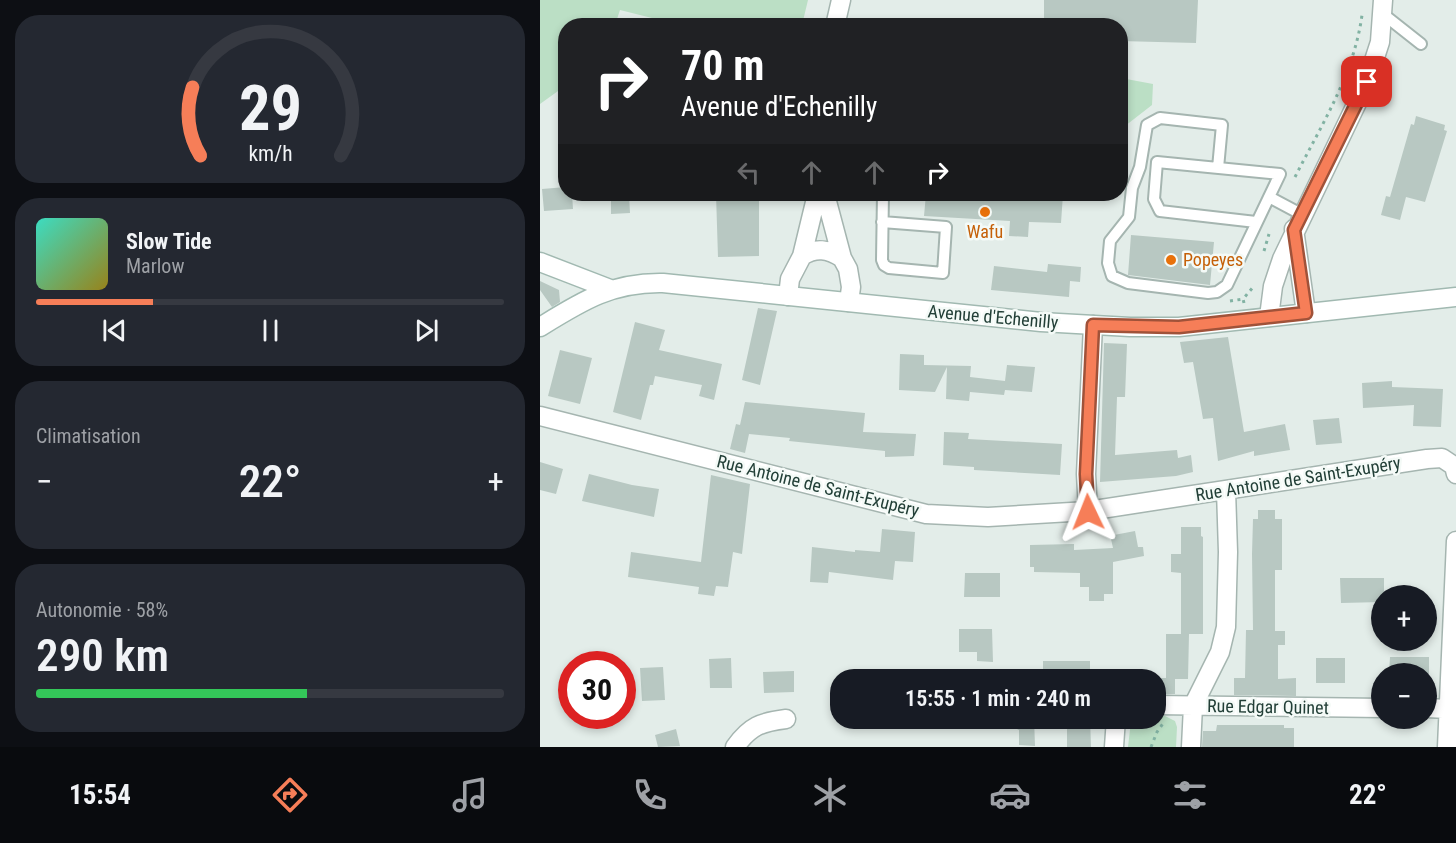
<!DOCTYPE html>
<html lang="fr">
<head>
<meta charset="utf-8">
<style>
	:root { --surface:#171b24; --page:#242831; --text:#f1f3f6; --muted:#9ea1a6; --line:#363941; --accent:#f67e58 }
	body { margin:0; font-family:"Roboto Condensed",sans-serif; background:var(--page); color:var(--text); height:100vh; display:flex; flex-direction:column; font-size:22px; white-space:nowrap }
	* { box-sizing:border-box; margin:0 }
	p { font-size:20px; color:var(--muted) }
	.icon { flex:none; width:33px; height:33px; fill:none; stroke:currentColor; stroke-width:2; stroke-linecap:round; stroke-linejoin:round }
	.map { position:relative; flex:1; overflow:hidden }
	.side { display:flex; flex-direction:column; gap:15px; padding:15px; background:#0d0f14; width:540px }
	.side>* { flex:none }
	.hud { position:absolute; left:18px; top:18px; width:570px; height:183px; border-radius:24px; box-shadow:0 3px 9px #0003; background:#202124; color:#fff; overflow:hidden }
	.controls { position:absolute; left:831px; top:585px; display:grid; gap:12px }
	.controls a { display:grid; place-items:center; width:66px; height:66px; border-radius:50%; background:var(--surface); box-shadow:0 3px 9px #0003; font-size:30px }
	.speed { position:absolute; left:18px; top:651px; display:flex; gap:12px; font-size:30px; font-weight:700; text-align:center }
	.speed>* { display:grid; place-content:center; width:78px; height:78px; border-radius:50%; background:var(--surface); box-shadow:0 3px 9px #0003; line-height:1 }
	.speed .limit { border:9px solid #d22; background:#fff; color:#111 }
	.pin { position:absolute; display:grid; place-items:center; width:51px; height:51px; color:#fff; margin:-26px; border-radius:12px; box-shadow:0 3px 9px #0006 }
	.me { position:absolute; width:66px; margin:-33px; rotate:358deg; stroke-linejoin:round; filter:drop-shadow(0 0 4px #0008) }
	.turn { display:flex; align-items:center; gap:21px; height:126px; padding:0 24px; font-size:27px }
	.turn .icon { width:78px; height:78px; stroke-width:2.5 }
	.turn b { display:block; font-size:42px; line-height:51px }
	.lanes { display:flex; align-items:center; height:57px; padding:0 24px; background:#0003; justify-content:center; gap:30px; direction:ltr }
	.lanes .off { opacity:.35 }
	.big { font-size:45px; font-weight:600; line-height:1.1 }
	.side .card { flex:1; display:flex; flex-direction:column; justify-content:center; gap:9px; min-width:0; padding:0 21px; border-radius:24px; background:var(--page) }
	.side .dial { align-items:center; gap:0 }
	.dial svg { height:156px; overflow:visible; fill:none; stroke:var(--line); stroke-width:7; stroke-linecap:round; text-anchor:middle }
	.dial text { fill:var(--text); stroke:none }
	.song { display:flex; align-items:center; gap:18px }
	.cover { width:72px; height:72px; border-radius:9px; background:linear-gradient(135deg,hsl(170 70% 55%),hsl(50 70% 35%)) }
	.played { height:6px; border-radius:3px; background:linear-gradient(90deg,var(--accent) 25%,var(--line) 25%) }
	.keys { display:flex; justify-content:space-around; direction:ltr }
	.heat { display:flex; justify-content:space-between; align-items:center; font-size:33px; direction:ltr }
	.charge { height:9px; border-radius:4px; background:linear-gradient(90deg,#34c759 58%,var(--line) 0) }
	.trip { position:absolute; left:290px; top:669px; width:336px; height:60px; border-radius:24px; background:var(--surface); box-shadow:0 3px 9px #0003; font-weight:600; line-height:60px; text-align:center }
	.dock { display:flex; height:96px; justify-content:space-around; align-items:center; background:#090b0e; color:var(--muted) }
	.dock .icon { width:42px; height:42px }
	.dock .active { color:var(--accent) }
	.dock b { font-size:27px; color:var(--text) }
	main { display:flex; flex:1; min-height:0 }
	.map>svg:first-child { display:block }
	.green { fill:#bbdfc5 }
	.building { fill:#b8c8c2 }
	.lines { fill:none; stroke-linecap:round; stroke-linejoin:round }
	.lane-casing { stroke:#a5b5b0; stroke-width:14 }
	.street-casing { stroke:#a5b5b0; stroke-width:21 }
	.secondary-casing { stroke:#a1b9b1; stroke-width:21 }
	.path { stroke:#82b2a3; stroke-width:3; stroke-dasharray:3 4.5; stroke-linecap:butt }
	.lane { stroke:#fff; stroke-width:10 }
	.street { stroke:#fff; stroke-width:18 }
	.secondary { stroke:#fff; stroke-width:18 }
	.route-casing { stroke:#a05239; stroke-width:15 }
	.route { stroke:#f67e58; stroke-width:10 }
	.food-dot { fill:#e8710a; stroke:#f4faf7; stroke-width:2 }
	.labels { text-anchor:middle; stroke-width:5; stroke-linejoin:round; paint-order:stroke }
	.food-label { font-size:18px; fill:#c56008; stroke:#f4faf7 }
	.street-label { font-size:18px; fill:#223f37; stroke:#f4faf7 }
</style>
</head>
<body>
<main>
<section class="side">
<div class="card dial"><svg viewBox="0 0 100 80">
<path d="M14 69A42 42 0 1 1 86 69"/>
<path d="M14 69A42 42 0 0 1 10 34" stroke="#f67e58"/>
<text x="50" y="56" font-size="32" font-weight="700">29</text>
<text x="50" y="72" font-size="11">km/h</text>
</svg></div>
<div class="card">
<div class="song"><i class="cover"></i><div><b>Slow Tide</b><p>Marlow</p></div></div>
<div class="played"></div>
<div class="keys"><svg class="icon" aria-label="previous" viewBox="0 0 24 24"><path d="M18 5L8 12l10 7zM5 5v14"/></svg><svg class="icon" aria-label="pause" viewBox="0 0 24 24"><path d="M8 5v14M16 5v14"/></svg><svg class="icon" aria-label="next" viewBox="0 0 24 24"><path d="M6 5l10 7-10 7zM19 5v14"/></svg></div>
</div>
<div class="card"><p>Climatisation</p>
<div class="heat"><a>−</a><b class="big">22°</b><a>+</a></div>
</div>
<div class="card"><p>Autonomie · 58%</p><b class="big">290 km</b><div class="charge"></div></div>
</section>
<div class="map">
<svg width="916" height="747" viewBox="0 0 916 747">
	<rect width="100%" height="100%" fill="#e3ede9"/>
	<path class="green" d="M0,0H268L262,25H140L80,10L75,25L26,26L25,86L0,104Z
		M581,78L613,84L612,105L585,126L581,121Z
		M615,716H625L635,721L637,727L636,747H588L591,721L597,719L615,718Z"/>
	<path class="building" d="M504,0H658L656,43L580,41V26H504Z
		M876,116L905,125L904,130L907,131L885,202L866,197L860,220L841,215L846,196L850,197L871,124L874,125Z
		M26,187V194H32L33,209L4,211L2,189Z
		M71,194H89L90,213L71,214Z
		M176,194H219V256L178,257Z
		M386,194H523L521,223L489,222L488,237L469,236L470,221L384,216Z
		M591,235L674,242L670,285L588,275Z
		M508,264L541,267L540,282L530,281L529,297L451,290L454,266L507,272Z
		M0,281L19,290L20,302L12,307L0,290Z
		M218,308L237,311L220,385L202,380Z
		M95,322L125,330L119,350L182,364L174,400L159,396L162,385L115,376L113,385H110L101,420L73,412Z
		M688,337L704,432L745,424L750,450L714,456V451L678,461L673,418L663,419L653,362L644,363L640,342Z
		M564,343L587,344L585,397H577L575,455L637,450L638,458L651,455L653,472L636,476L560,482Z
		M20,350L52,358L40,404L8,396Z
		M360,354L384,355V365L431,366L430,377L465,381L467,365L495,367L492,392L465,390L464,395L430,392L429,401L406,399L407,367L395,392L359,390Z
		M852,381V387L903,389L901,427L873,426L874,405L823,408L822,383Z
		M205,402L325,413L323,432L376,434L374,456L345,457V451L249,441L250,438L209,434L205,453L190,449L196,424L200,425Z
		M799,418L802,443L776,445L773,420Z
		M404,432L429,433L428,439L522,444L520,475L434,470V467L403,465Z
		M0,462L23,469L16,494L0,490Z
		M49,474L92,485L119,489L114,517L42,501Z
		M171,475L210,484L202,554L193,552L188,587L176,586L174,596L158,594L159,587L88,577L91,552L161,562Z
		M718,510H735V519H742V570H735V631H745V645H738V679L756,678V696L694,695V678H705L706,630H713L712,554L713,519H718Z
		M641,527H661V536L663,537V634H641V573L631,572V554H641Z
		M342,529L375,532L373,562L355,561L353,580L289,572L288,583L270,582L272,547L315,552V550L340,552Z
		M595,531L598,547H603L604,556L573,562V594H564V601H549V587H540V573L494,572V567H490V545L534,544V550L573,548L571,539H575L574,535Z
		M425,573H460V597H424Z
		M800,578H844V596H842V602L801,603Z
		M419,629H452L453,662L437,661V652H419Z
		M626,634H649L648,679H635V694H615V678H626Z
		M850,657H889V674H849Z
		M191,658L192,688H170L169,659Z
		M776,658H805V683H776Z
		M503,661H550V680H503Z
		M123,667L125,700L102,701L100,668Z
		M254,671V692L224,693L223,672Z
		M455,718H494L495,746L479,745V730Z
		M527,718H550L551,747H527Z
		M677,725H744V728H754V747H662L663,731H676Z
		M136,729L140,746L118,747L115,735Z"/>
	<g class="lines">
		<g class="lane-casing">
			<path id="lane" d="M843,14L881,44
				M678,168L682,125L620,118L607,125L600,167L592,188L589,217L570,241L568,263L572,276L588,283L668,293L677,292L687,285L740,174L617,162L614,199L620,211L716,222
				M729,197L761,214
				M342,222L406,227L403,273L349,268L344,265L342,260L343,194"/>
		</g>
		<g class="street-casing">
			<path id="street" d="M295,26L301,0
				M285,194L302,258L308,269L311,287L309,302
				M754,229L766,313
				M262,256C276,247 288,249 302,258
				M248,296L250,279L262,256L277,194
				M729,317L733,286L742,259L827,82L840,42L843,0
				M0,416L386,514L448,517L548,511L887,459L902,458L914,466L916,474
				M548,511L546,474L553,325
				M615,705L842,708
				M886,708L909,709
				M195,747C210,726 221,722 246,719
				M574,747L576,718
				M651,747L653,706L680,652L686,627L688,552L686,490
				M907,747L916,541"/>
		</g>
		<g class="secondary-casing">
			<path id="secondary" d="M0,262L70,289
				M0,327C42,301 72,282 123,283L501,322L590,327H639L916,297"/>
		</g>
		<path class="path" d="M755,177C782,124 814,74 822,15
			M724,251L729,234
			M690,301L703,299
			M704,303L703,299L714,286
			M611,747L617,732L624,722"/>
		<use href="#lane" class="lane"/>
		<use href="#street" class="street"/>
		<use href="#secondary" class="secondary"/>
	</g>
	<g class="lines">
		<g class="route-casing">
			<path id="route" d="M548,512L546,474L553,325L639,327L766,313L754,230L827,82"/>
		</g>
		<use href="#route" class="route"/>
	</g>
	<g class="food-dot">
		<circle cx="445" cy="212" r="6"/>
		<circle cx="631" cy="260" r="6"/>
	</g>
	<g class="labels">
		<g class="food-label">
			<text x="445" y="238">Wafu</text>
			<text x="643" y="266" text-anchor="start">Popeyes</text>
		</g>
		<g class="street-label">
			<text transform="translate(453 317) rotate(5)" y="6">Avenue d'Echenilly</text>
			<text transform="translate(758 479) rotate(-9)" y="6">Rue Antoine de Saint-Exupéry</text>
			<text transform="translate(278 486) rotate(14)" y="6">Rue Antoine de Saint-Exupéry</text>
			<text transform="translate(728 707) rotate(1)" y="6">Rue Edgar Quinet</text>
		</g>
	</g>
</svg>
<div class="controls">
<a>+</a>
<a>−</a>
</div>
<div class="speed"><div class="limit">30</div></div>
<div class="pin" style="left:827px;top:82px;background:#d93025"><svg class="icon" aria-label="arrive" viewBox="0 0 24 24"><path d="M6 21V4h12l-3 4 3 4H6"/></svg></div>
<svg class="me" style="left:548px;top:512px" viewBox="-20 -20 40 40"><path d="M0-17L14 15 0 8-14 15z" fill="#f67e58" stroke="#fff" stroke-width="4"/></svg>
<div class="trip">15:55 · 1 min · 240 m</div>
<div class="hud">
<div class="turn"><svg class="icon" aria-label="right" viewBox="0 0 24 24"><path d="M7 20v-9h11M14 6l5 5-5 5"/></svg><div><b>70 m</b>Avenue d'Echenilly</div></div>
<div class="lanes"><svg class="icon off" aria-label="left" viewBox="0 0 24 24"><path d="M17 20v-9H6M10 6l-5 5 5 5"/></svg><svg class="icon off" aria-label="ahead" viewBox="0 0 24 24"><path d="M12 20V5M6 11l6-6 6 6"/></svg><svg class="icon off" aria-label="ahead" viewBox="0 0 24 24"><path d="M12 20V5M6 11l6-6 6 6"/></svg><svg class="icon" aria-label="right" viewBox="0 0 24 24"><path d="M7 20v-9h11M14 6l5 5-5 5"/></svg></div>
</div>
</div>
</main>
<nav class="dock">
<b>15:54</b>
<svg class="icon active" aria-label="directions" viewBox="0 0 24 24"><path d="M12 3l9 9-9 9-9-9zM9 14v-3h6M13 9l2 2-2 2"/></svg>
<svg class="icon" aria-label="music" viewBox="0 0 24 24"><path d="M9 18V5l10-2v13"/><circle cx="6" cy="18" r="3"/><circle cx="16" cy="16" r="3"/></svg>
<svg class="icon" aria-label="phone" viewBox="0 0 24 24"><path d="M5 4h4l2 5-3 2q2 4 5 5l2-3 5 2v4C11 20 4 13 5 4z"/></svg>
<svg class="icon" aria-label="climate" viewBox="0 0 24 24"><path d="M12 3v18M4 7l16 10M4 17L20 7"/></svg>
<svg class="icon" aria-label="car" viewBox="0 0 24 24"><path d="M5 17H2v-5l4-1 3-4h7l3 4 3 1v5h-3M9 17h6M6 11h13"/><circle cx="7" cy="17" r="2"/><circle cx="17" cy="17" r="2"/></svg>
<svg class="icon" aria-label="filters" viewBox="0 0 24 24"><path d="M4 7h16M4 17h16"/><circle cx="9" cy="7" r="2"/><circle cx="15" cy="17" r="2"/></svg>
<b>22°</b>
</nav>
</body>
</html>
